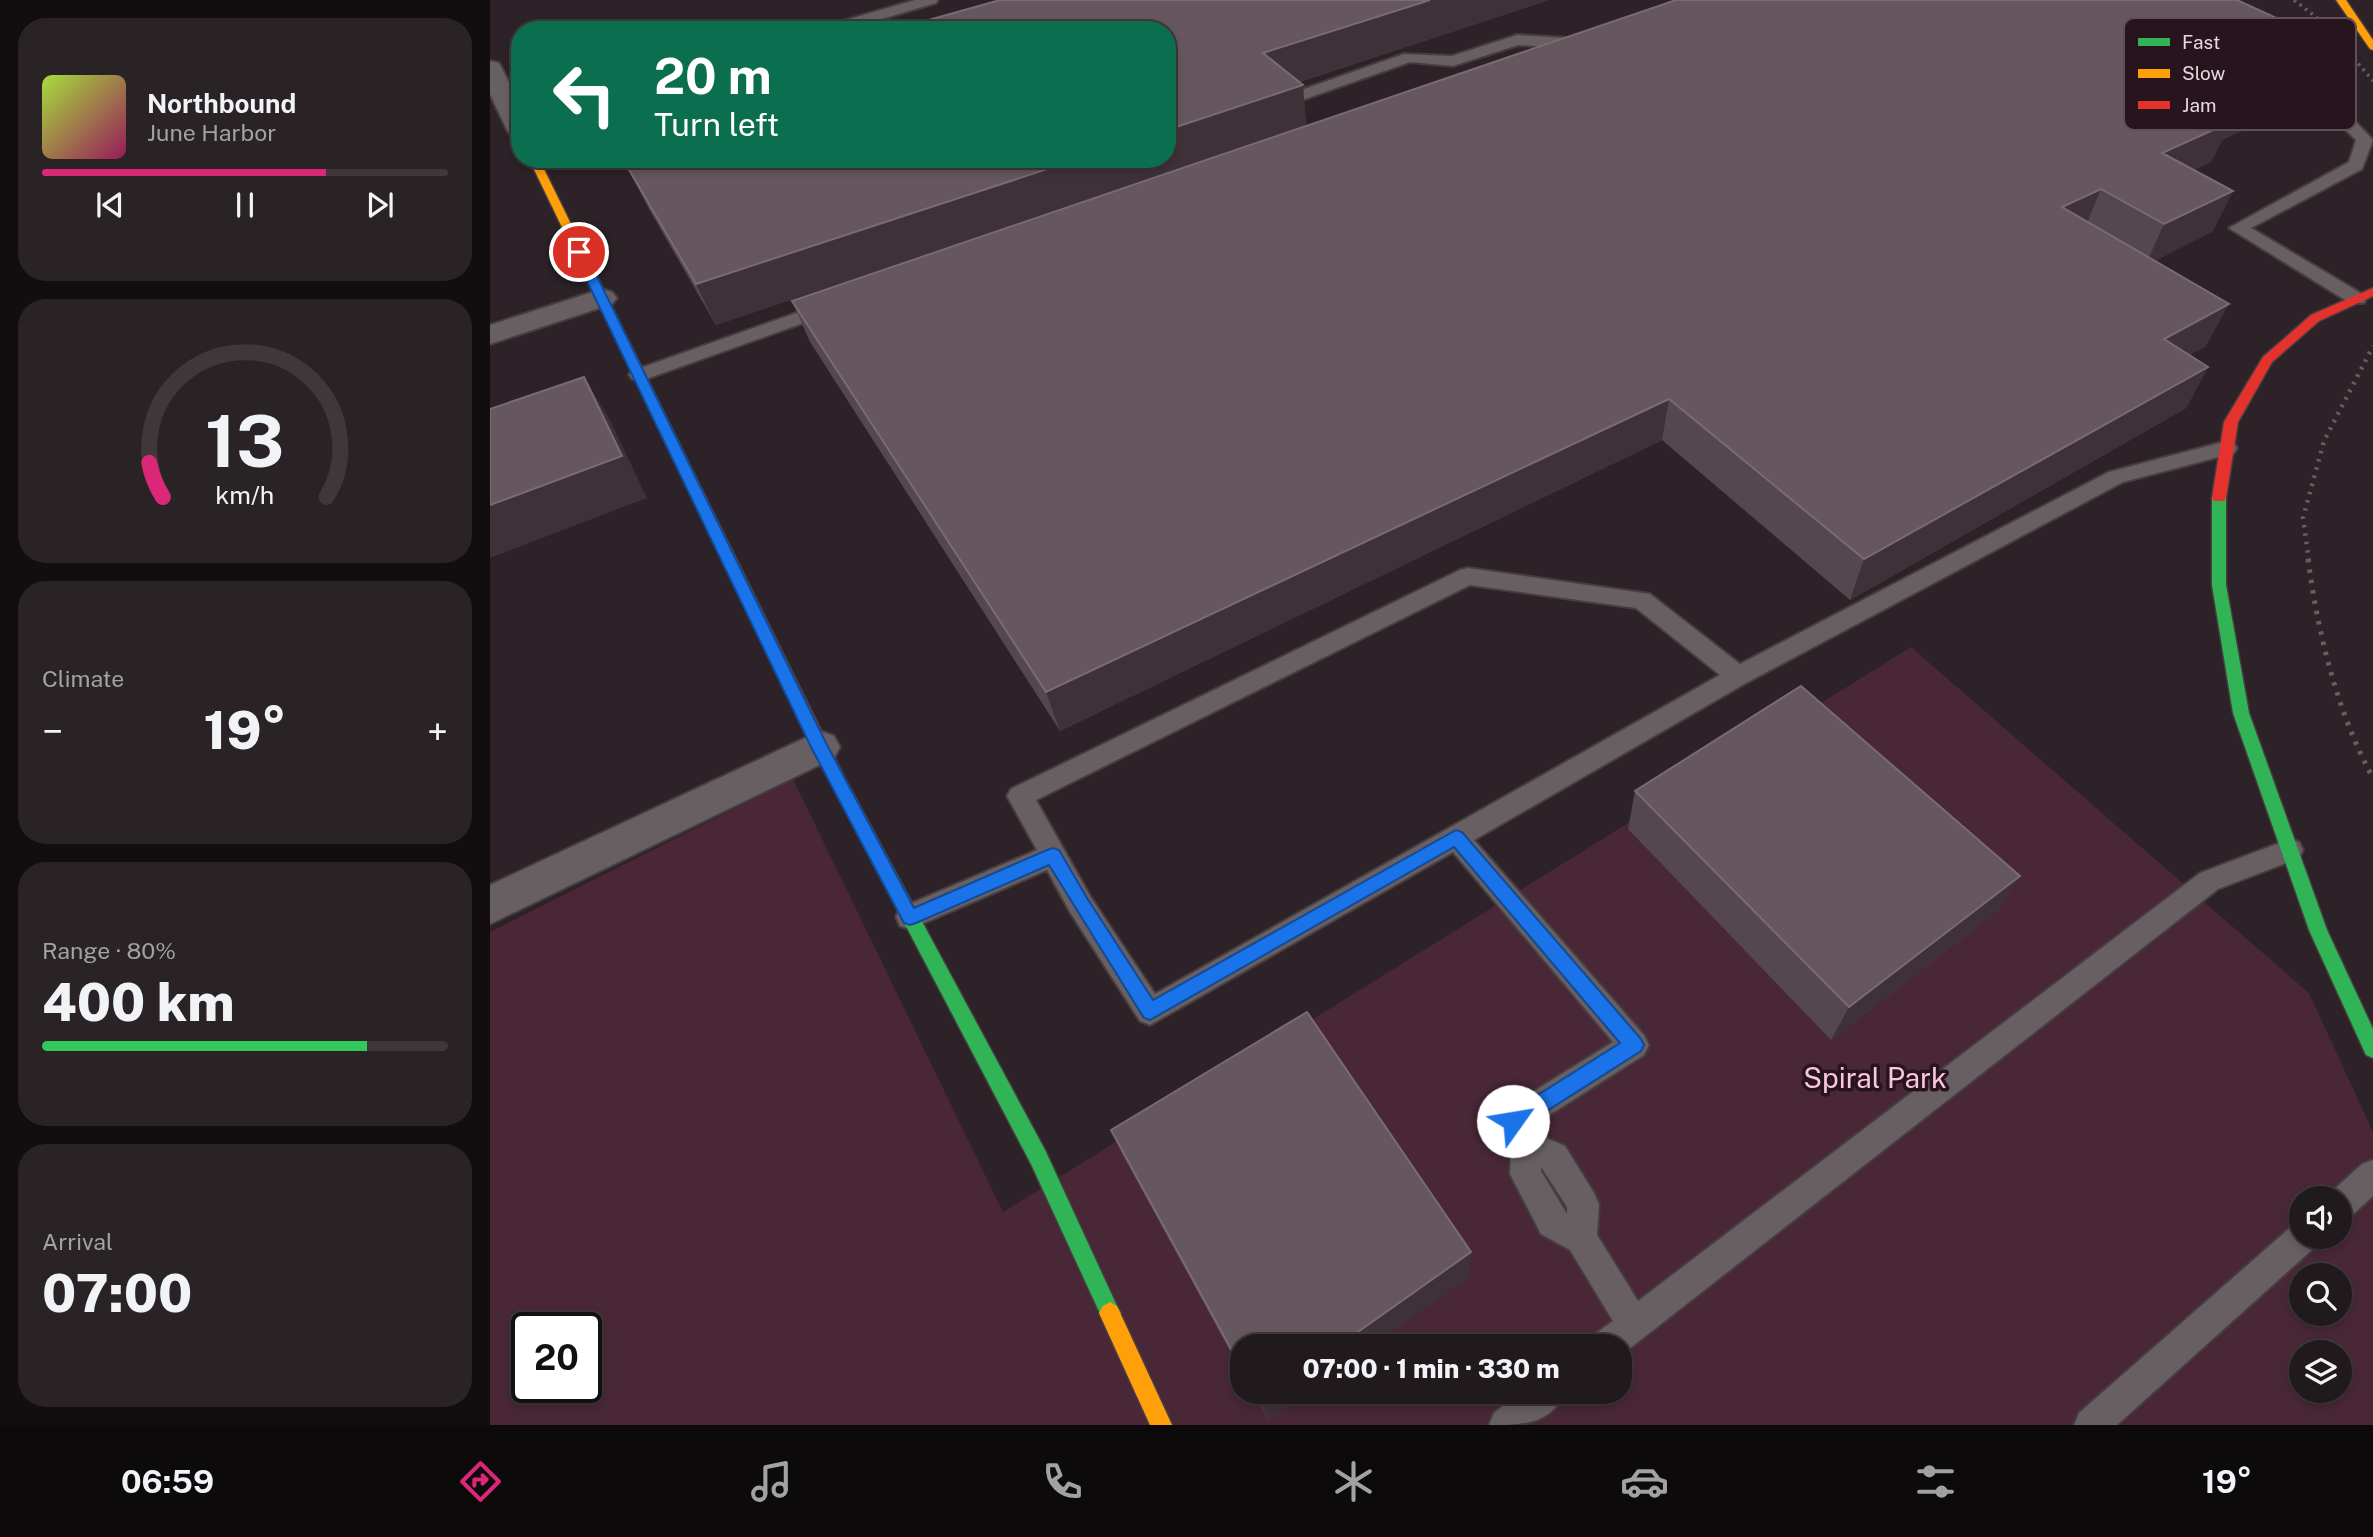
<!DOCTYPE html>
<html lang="en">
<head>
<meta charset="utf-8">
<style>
	:root { --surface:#211a1d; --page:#292326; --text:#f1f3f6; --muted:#a2a1a4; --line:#3e383b; --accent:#db2777 }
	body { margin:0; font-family:"Public Sans",sans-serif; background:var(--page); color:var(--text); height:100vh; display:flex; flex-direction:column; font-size:26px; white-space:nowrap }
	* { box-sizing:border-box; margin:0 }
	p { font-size:23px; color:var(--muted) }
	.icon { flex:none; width:38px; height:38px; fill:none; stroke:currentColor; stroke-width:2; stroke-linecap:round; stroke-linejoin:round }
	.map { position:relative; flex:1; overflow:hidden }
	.sheet { display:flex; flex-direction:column; gap:18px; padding:18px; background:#120e10; width:490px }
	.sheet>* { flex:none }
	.guide { position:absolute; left:21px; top:21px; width:665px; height:147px; border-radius:28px; box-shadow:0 4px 10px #0003,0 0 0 2px var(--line); background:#0b6e4f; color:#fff; overflow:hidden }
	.tools { position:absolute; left:1799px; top:1186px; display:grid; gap:14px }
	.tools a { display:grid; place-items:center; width:63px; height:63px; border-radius:50%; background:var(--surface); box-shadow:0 4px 10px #0003,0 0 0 2px var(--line); font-size:35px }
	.speed { position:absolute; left:21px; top:1312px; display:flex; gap:14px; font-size:35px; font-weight:700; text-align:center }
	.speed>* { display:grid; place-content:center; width:91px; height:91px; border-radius:50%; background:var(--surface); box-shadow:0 4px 10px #0003,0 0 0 2px var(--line); line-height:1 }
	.speed .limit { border:4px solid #111; border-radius:10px; background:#fff; color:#111 }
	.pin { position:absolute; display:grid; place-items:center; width:60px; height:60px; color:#fff; margin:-30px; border:4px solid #fff; border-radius:50%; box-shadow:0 2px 7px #0007 }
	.me { position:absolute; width:77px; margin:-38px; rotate:58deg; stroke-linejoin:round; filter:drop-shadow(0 0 5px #0008) }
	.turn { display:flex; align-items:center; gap:24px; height:147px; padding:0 28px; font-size:32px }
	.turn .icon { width:91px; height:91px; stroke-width:2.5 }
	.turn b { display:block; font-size:49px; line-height:60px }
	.big { font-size:52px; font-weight:800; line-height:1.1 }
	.sheet .tile { flex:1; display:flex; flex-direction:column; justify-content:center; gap:10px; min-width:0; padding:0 24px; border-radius:28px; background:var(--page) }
	.sheet .dial { align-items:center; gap:0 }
	.dial svg { height:182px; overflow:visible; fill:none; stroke:var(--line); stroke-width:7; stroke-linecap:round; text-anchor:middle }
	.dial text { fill:var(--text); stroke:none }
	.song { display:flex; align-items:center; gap:21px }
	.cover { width:84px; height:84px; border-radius:10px; background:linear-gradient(135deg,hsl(80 70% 55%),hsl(330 70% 35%)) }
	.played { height:7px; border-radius:4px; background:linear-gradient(90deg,var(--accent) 70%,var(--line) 70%) }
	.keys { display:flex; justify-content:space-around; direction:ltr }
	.heat { display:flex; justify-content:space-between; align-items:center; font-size:38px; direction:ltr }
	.charge { height:10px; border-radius:5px; background:linear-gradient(90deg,#34c759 80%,var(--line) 0) }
	.trip { position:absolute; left:740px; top:1334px; width:402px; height:70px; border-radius:28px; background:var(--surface); box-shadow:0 4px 10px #0003,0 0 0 2px var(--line); font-weight:800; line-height:70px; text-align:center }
	.menu { display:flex; height:112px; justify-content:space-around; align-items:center; background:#0d0a0c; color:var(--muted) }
	.menu .icon { width:49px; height:49px }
	.menu .on { color:var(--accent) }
	.menu b { font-size:32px; color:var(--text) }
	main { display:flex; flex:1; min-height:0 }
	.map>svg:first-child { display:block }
	.green { fill:#492737; fill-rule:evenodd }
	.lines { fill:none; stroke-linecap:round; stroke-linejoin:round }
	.lane-casing { stroke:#463d41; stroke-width:4 }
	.street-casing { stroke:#463d41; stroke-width:4 }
	.fast-casing { stroke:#463d41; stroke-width:3 }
	.slow-casing { stroke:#463d41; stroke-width:3 }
	.jam-casing { stroke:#463d41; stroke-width:3 }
	.lane { fill:#685f62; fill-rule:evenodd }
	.street { fill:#685f62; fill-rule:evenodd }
	.fast { fill:#30b455; fill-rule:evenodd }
	.slow { fill:#ff9f0a; fill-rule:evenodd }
	.jam { fill:#e5322d; fill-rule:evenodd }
	.rail-far2 { stroke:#675e62; stroke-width:3.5; stroke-dasharray:2.5 4.5; stroke-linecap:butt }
	.rail-far1 { stroke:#675e62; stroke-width:4.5; stroke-dasharray:2.5 6; stroke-linecap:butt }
	.rail { stroke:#675e62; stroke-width:5; stroke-dasharray:3.5 7; stroke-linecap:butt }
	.wall { fill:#55474e }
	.shaded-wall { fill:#3e3238 }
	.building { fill:#65575d; stroke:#796b72; stroke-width:2 }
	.route { fill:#1a73e8; stroke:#114b97; stroke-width:2 }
	.labels { text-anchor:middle; stroke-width:7; stroke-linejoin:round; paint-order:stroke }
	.near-park-label { font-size:28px; fill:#fac6dc; stroke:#27141d }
	.key { fill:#27141d; stroke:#604f57; stroke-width:2 }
	.key-label { font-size:19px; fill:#e6d8de }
</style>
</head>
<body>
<main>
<section class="sheet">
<div class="tile">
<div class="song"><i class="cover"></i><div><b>Northbound</b><p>June Harbor</p></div></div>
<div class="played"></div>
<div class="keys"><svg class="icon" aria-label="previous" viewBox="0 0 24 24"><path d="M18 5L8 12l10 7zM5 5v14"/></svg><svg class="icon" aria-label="pause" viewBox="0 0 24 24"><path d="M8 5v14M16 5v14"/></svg><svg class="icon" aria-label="next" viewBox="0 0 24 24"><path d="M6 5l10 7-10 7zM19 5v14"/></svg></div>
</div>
<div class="tile dial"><svg viewBox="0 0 100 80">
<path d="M14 69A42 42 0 1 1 86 69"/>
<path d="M14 69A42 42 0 0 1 8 54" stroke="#db2777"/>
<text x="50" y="56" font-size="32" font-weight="700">13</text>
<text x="50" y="72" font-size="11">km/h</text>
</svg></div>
<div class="tile"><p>Climate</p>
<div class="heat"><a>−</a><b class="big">19°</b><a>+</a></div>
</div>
<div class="tile"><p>Range · 80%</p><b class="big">400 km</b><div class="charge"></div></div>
<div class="tile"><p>Arrival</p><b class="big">07:00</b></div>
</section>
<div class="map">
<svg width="1883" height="1425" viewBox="0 0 1883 1425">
	<rect width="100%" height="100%" fill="#2c2227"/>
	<path class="green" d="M1421,647L1819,993L1883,1132V1425H0V932L303,779L513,1212ZM1811,1199H1850V1237H1811ZM1811,1276H1850V1314H1811ZM37,1328H96V1388H37ZM752,1346H1130V1391H752ZM1811,1353H1850V1391H1811Z"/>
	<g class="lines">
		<g class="lane-casing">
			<path id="lane" d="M425,0H448L446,3L354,30H330L332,27Z
				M1027,35L1079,38L1087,43L1079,48L1028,45L963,66L920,62L812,100H800L798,97L800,94L914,54L962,56Z
				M1778,79L1863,119L1883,140L1872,169L1761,228L1874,295L1876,299L1874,303H1860L1739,228L1859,162L1866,140L1851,125L1772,87L1770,84L1772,81Z
				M340,301L347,303L349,307L347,311L156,379H142L139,375L142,371Z
				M1737,441L1744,443L1747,448L1744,453L1633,482L1256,683L984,840L1154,1035L1159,1045L1154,1055L1042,1126L1047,1134L1075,1146L1104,1193L1109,1204L1107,1235L1148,1301L1710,873L1800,839L1809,842L1813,850L1809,858L1728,889L1130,1356V1346H1100L1105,1334L1123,1321L1080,1250L1051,1234L1020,1174L1021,1147L1008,1121L1012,1111L1123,1042L963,852L660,1025L650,1021L580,912L557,870L420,929L410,926L406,917L410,908L547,850L517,796L521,789L970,570L978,568L1160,594L1250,664L1619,472ZM980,585L1146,608L1230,675L665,994L600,896L546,800ZM1051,1167L1077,1207V1214L1051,1171Z
				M1883,1160V1196L1861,1216L1850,1221V1199H1837L1839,1194L1872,1164Z
				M1811,1222V1237H1829L1824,1248L1627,1425H1584L1589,1413L1802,1226Z
				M1031,1391H1076C1061,1425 1032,1425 999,1425L1004,1413Z"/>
		</g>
		<g class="street-casing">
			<path id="street" d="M0,61L9,63L30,104V138L21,135L17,130L0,94Z
				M112,289L122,292L127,298L122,304L0,344V325Z
				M330,731L344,736L350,747L344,758L0,924V885Z"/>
		</g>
		<g class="fast-casing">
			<path id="fast" d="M1729,493L1736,498V585L1759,713L1837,930L1883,1029V1058L1876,1055L1819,930L1743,713L1722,585V498Z
				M353,784L359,786L555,1150L627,1306L631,1313L627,1320L620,1324L613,1320L541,1164L345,791L347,786Z"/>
		</g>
		<g class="slow-casing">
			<path id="slow" d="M1846,0H1856L1883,40V50L1880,49Z
				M39,159H49L169,403L168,406H158L157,403Z
				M620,1302L627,1306L682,1425H660L609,1313L613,1306Z"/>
		</g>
		<g class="jam-casing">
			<path id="jam" d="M1883,288V296L1829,321L1782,362L1748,422L1736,498L1734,501H1724L1722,498L1734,422L1773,357L1821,315Z
				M163,399L169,403L361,791L359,796L353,798L347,796L345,791L157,403Z"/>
		</g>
		<use href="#lane" class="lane"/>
		<use href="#street" class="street"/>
		<use href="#fast" class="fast"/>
		<use href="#slow" class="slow"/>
		<use href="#jam" class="jam"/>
		<path class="rail-far2" d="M1804,0L1834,23L1883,81"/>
		<path class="rail-far1" d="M1819,561L1813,518L1834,441L1883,346"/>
		<path class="rail" d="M1818,559C1828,634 1847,712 1883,778"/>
	</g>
	<path class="wall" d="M510,0H1059L809,82L813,85L816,125L226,325L159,209L138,168L677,159Z
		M1785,65L1768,72L1790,82L1770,122L1732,140L1721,162L1704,170L1743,191L1722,232L1664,261L1716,346L1699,355L1718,367L1696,408L1360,600L1172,440L570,731L320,342L302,301Z
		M1145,791L1530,876L1506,912L1341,1040L1138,829Z
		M621,1130L979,1277L752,1346V1373L635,1159Z
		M763,1391H818L778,1420Z"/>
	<path class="shaded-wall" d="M940,0H1059L777,92L773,53Z
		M1804,26L1785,65L1716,96L1734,56Z
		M1790,82L1770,122L1732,140L1721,162L1654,194L1672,153L1723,113Z
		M813,85L816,125L226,325L206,284L588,159H677V130Z
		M1611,189L1594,230L1572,207Z
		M1743,191L1722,232L1655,266L1674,224Z
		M1739,304L1716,346L1652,381L1674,339Z
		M1718,367L1696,408L1360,600L1374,559Z
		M94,377L119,418L157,498L0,558V505Z
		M1179,399L1172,440L570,731L556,692Z
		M1530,876L1506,912L1341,1040L1359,1007Z
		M981,1252L979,1277L882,1346H848Z
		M783,1391H818L778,1420L770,1401Z"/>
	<path class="building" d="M510,0H940L773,53L813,85L677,130V30H403Z
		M1186,0H1747L1804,26L1734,56L1790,82L1723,113L1741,122L1672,153L1743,191L1674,224L1611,189L1572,207L1739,304L1674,339L1718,367L1374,559L1179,399L556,692L302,301Z
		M169,159H588L206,284L138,168Z
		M94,377L132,456L0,505V409Z
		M1311,686L1530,876L1359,1007L1145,791Z
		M817,1012L981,1252L848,1346H752V1369L621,1130Z
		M765,1391H783L770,1401Z"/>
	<path class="route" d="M89,248L95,252L337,745L424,908L557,850L563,848L569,850L597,898L663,1000L966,830L972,832L1151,1039L1154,1045L1151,1051L1030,1128L1023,1131L1016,1128L1013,1121L1016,1115L1130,1043L964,847L660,1020L654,1018L559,865L426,923L420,925L414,923L321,747L83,252Z"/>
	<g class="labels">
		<g class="near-park-label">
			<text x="1385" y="1088">Spiral Park</text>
		</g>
	</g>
	<rect x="1634" y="18" width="232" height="112" rx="10" class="key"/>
	<rect x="1648" y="38" width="32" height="8" fill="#30b455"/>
	<rect x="1648" y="69" width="32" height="9" fill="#ff9f0a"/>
	<rect x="1648" y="101" width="32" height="8" fill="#e5322d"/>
	<g class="key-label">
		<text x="1692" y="49">Fast</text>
		<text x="1692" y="80">Slow</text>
		<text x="1692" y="112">Jam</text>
	</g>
</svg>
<div class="tools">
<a><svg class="icon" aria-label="sound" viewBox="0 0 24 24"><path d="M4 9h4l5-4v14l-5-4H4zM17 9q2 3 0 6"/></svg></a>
<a><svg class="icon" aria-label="search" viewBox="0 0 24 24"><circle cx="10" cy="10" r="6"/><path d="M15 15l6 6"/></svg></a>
<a><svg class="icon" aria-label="layers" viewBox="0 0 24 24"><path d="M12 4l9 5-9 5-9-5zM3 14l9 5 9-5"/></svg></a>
</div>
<div class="speed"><div class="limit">20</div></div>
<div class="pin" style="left:89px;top:252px;background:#d93025"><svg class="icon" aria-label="arrive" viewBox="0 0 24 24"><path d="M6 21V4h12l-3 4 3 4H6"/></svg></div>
<svg class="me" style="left:1023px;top:1121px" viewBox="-20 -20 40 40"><circle r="19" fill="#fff"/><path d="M0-13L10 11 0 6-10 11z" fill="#1a73e8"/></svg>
<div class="trip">07:00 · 1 min · 330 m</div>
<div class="guide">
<div class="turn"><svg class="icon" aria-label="left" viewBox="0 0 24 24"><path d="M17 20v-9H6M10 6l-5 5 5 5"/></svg><div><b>20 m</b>Turn left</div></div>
</div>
</div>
</main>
<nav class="menu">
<b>06:59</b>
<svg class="icon on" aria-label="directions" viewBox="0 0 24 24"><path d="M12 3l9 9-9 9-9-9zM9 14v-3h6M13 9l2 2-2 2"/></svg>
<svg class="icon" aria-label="music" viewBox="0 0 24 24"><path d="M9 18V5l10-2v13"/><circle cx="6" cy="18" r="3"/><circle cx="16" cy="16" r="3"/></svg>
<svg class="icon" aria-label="phone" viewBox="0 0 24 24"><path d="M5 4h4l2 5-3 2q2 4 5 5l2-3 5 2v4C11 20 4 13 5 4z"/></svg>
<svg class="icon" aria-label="climate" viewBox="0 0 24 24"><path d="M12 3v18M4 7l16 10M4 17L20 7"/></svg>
<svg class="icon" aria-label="car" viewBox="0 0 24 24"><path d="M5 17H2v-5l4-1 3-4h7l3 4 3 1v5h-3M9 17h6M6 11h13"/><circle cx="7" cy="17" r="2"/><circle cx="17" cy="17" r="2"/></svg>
<svg class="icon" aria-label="filters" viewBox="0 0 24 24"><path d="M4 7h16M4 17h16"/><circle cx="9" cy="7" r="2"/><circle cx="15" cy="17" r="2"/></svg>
<b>19°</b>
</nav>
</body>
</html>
